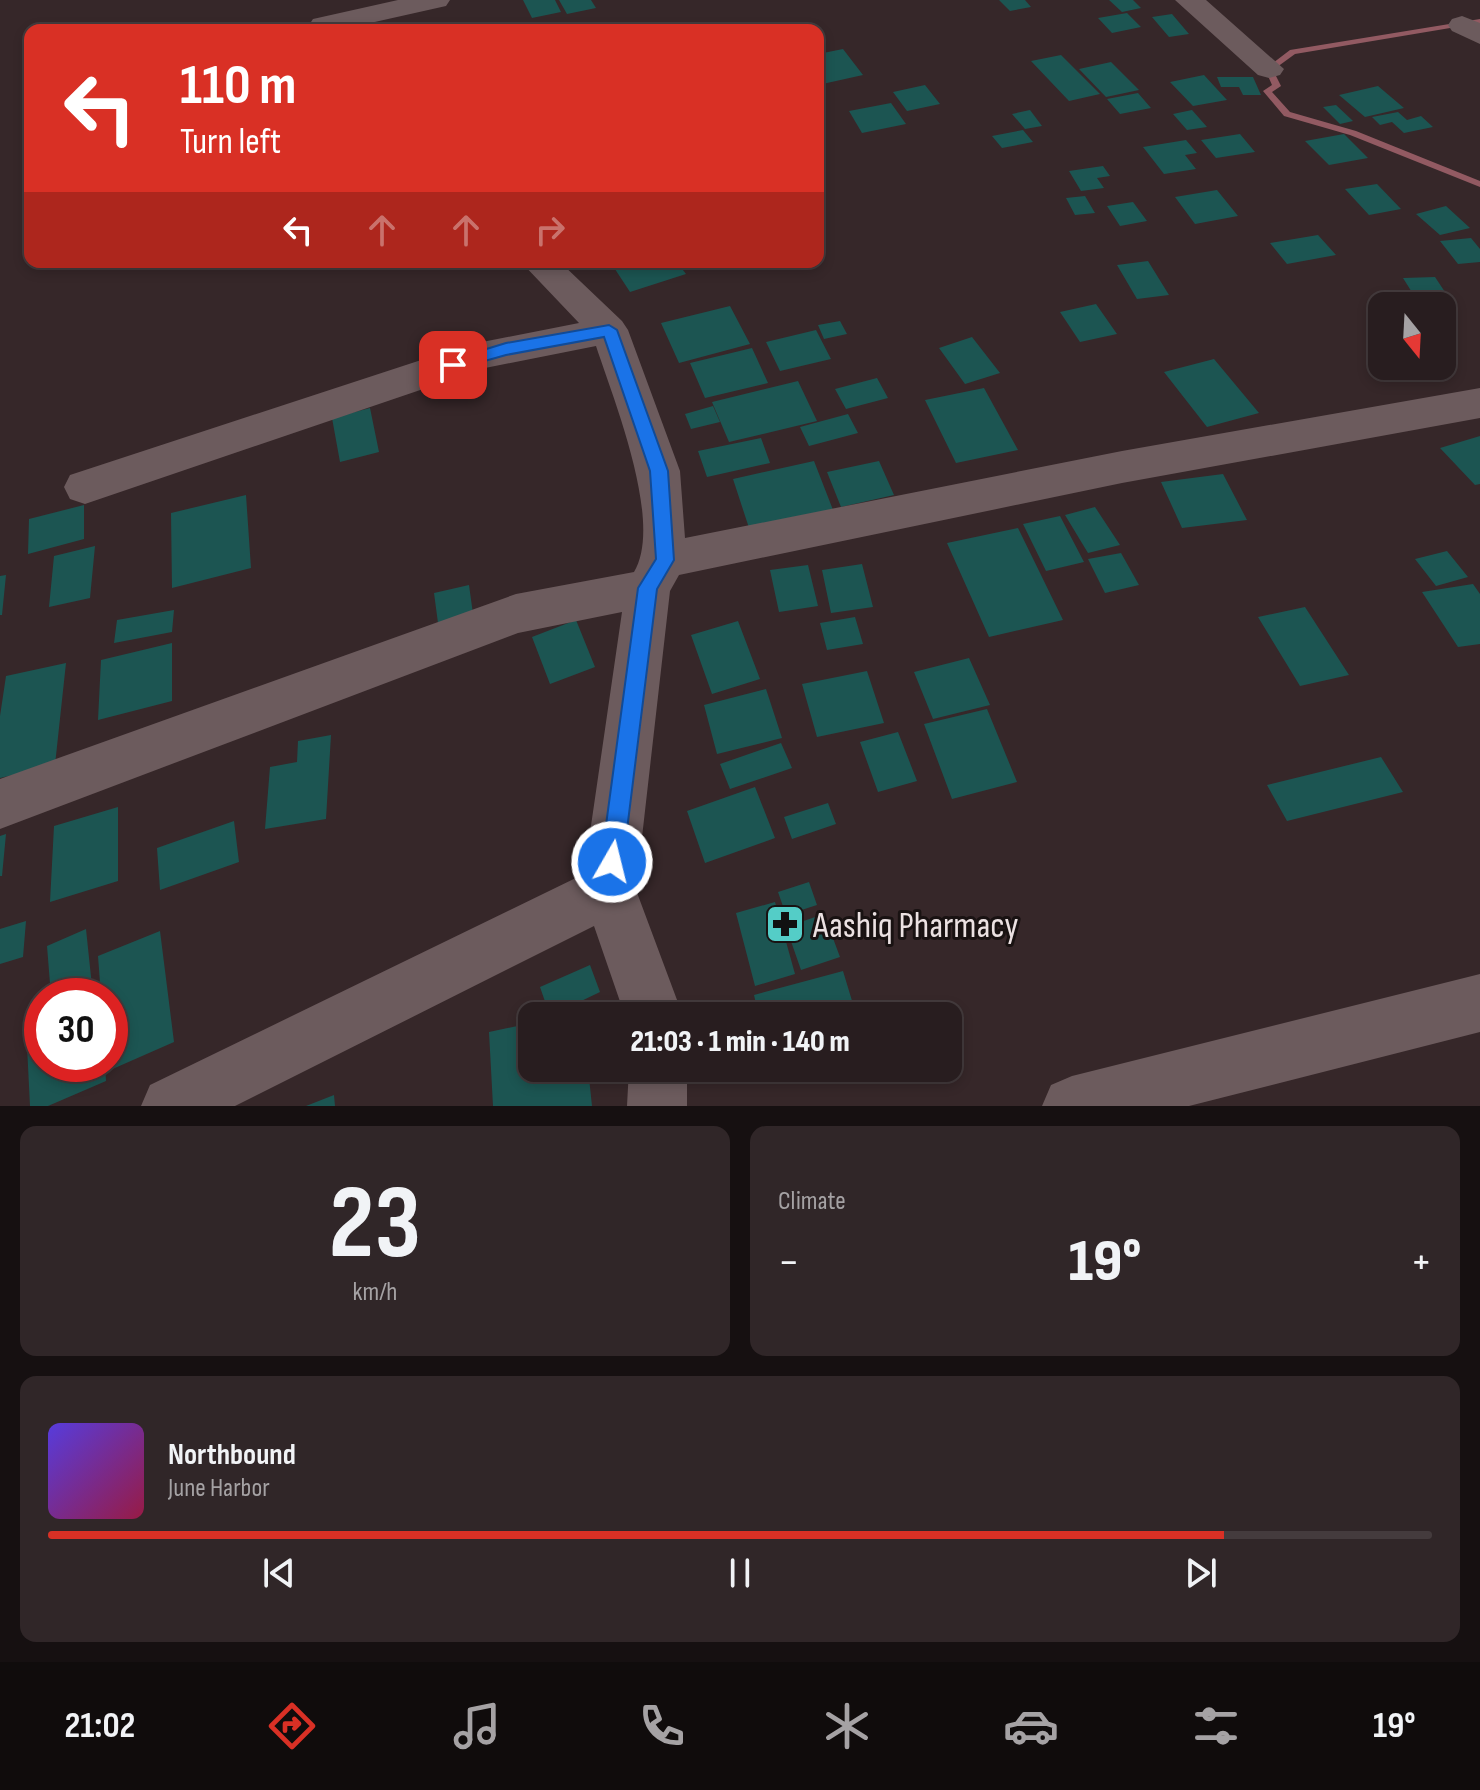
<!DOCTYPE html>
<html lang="en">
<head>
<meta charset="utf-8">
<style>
	:root { --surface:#281d1f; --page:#302628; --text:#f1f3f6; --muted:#a5a2a4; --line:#443b3d; --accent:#d93025 }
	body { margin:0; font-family:"Sofia Sans Condensed",sans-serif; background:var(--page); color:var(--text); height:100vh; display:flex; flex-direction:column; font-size:30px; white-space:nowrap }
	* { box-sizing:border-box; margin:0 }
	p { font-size:26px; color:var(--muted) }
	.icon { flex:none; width:44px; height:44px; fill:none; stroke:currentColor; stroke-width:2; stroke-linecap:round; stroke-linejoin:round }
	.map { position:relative; height:1106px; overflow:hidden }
	.drawer { display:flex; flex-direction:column; gap:20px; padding:20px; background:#161011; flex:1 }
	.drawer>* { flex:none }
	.hud { position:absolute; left:24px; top:24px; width:800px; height:244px; border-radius:16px; box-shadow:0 4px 12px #0003,0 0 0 2px var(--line); background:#d93025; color:#fff; overflow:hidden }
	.needle { width:52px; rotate:162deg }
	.buttons { position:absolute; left:1368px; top:292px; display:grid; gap:16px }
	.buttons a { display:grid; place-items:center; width:88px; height:88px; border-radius:16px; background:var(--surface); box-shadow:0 4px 12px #0003,0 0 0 2px var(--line); font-size:40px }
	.speed { position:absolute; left:24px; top:978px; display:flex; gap:16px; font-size:40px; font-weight:700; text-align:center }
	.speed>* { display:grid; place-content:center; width:104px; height:104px; border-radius:50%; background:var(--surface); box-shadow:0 4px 12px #0003,0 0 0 2px var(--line); line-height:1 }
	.speed .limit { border:12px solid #d22; background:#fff; color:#111 }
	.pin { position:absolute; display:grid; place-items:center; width:68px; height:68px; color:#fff; margin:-34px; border-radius:16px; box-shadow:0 4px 12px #0006 }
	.me { position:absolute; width:88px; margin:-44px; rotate:8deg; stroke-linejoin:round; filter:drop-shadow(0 0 6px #0008) }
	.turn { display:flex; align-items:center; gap:28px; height:168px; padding:0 24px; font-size:36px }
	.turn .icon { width:104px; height:104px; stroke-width:2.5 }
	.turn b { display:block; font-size:56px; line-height:68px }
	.lanes { display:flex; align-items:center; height:76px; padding:0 24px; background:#0003; justify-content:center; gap:40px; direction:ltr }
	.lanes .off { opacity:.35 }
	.big { font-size:60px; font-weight:800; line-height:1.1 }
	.drawer .card { flex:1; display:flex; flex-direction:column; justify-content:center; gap:12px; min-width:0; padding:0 28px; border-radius:16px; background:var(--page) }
	.drawer .dial { align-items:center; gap:0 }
	.dial b { font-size:104px; line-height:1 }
	.song { display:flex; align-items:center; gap:24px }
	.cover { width:96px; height:96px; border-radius:12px; background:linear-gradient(135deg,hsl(250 70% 55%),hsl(340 70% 35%)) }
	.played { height:8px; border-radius:4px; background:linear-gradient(90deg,var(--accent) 85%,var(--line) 85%) }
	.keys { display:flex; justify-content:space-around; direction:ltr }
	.heat { display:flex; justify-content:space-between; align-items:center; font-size:44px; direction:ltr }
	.drawer .tiles { flex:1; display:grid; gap:20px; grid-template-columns:1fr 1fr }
	.card:last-child { grid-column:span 2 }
	.trip { position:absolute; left:518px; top:1002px; width:444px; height:80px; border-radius:16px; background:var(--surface); box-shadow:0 4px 12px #0003,0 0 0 2px var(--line); font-weight:800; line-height:80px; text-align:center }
	.dock { display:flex; height:128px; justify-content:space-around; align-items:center; background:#100c0c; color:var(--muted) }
	.dock .icon { width:56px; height:56px }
	.dock .on { color:var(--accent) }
	.dock b { font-size:36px; color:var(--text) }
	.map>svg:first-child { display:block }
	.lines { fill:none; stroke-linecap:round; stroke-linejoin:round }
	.stream { fill:#925a62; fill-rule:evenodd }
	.building { fill:#1c5552 }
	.minor { fill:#6c5b5d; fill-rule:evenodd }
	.route { fill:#1a73e8; stroke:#114b97; stroke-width:2 }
	.labels { text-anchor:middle; stroke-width:6; stroke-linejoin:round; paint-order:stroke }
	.near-poi-label { font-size:36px; fill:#ebe1e2; stroke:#191212; text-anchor:start }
</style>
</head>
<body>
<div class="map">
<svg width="1480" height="1106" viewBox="0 0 1480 1106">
	<rect width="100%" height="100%" fill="#362729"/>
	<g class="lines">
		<path class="stream" d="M1480,19V23L1295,54L1273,70L1281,86L1272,92L1290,112L1356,131L1480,181V187L1350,135L1284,116L1263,91L1272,85L1265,69L1290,50Z"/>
	</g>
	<path class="building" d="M523,0H555L561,12L532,18Z
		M559,0H591L596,8L567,14Z
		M999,0H1025L1031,7L1010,11Z
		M1109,0H1133L1141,8L1122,12Z
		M1127,13L1141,27L1112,33L1098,18Z
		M1172,14L1189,34L1169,37L1152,17Z
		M843,49L863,75L818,85V54Z
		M1061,55L1100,94L1069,101L1031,61Z
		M1111,62L1139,90L1106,97L1079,69Z
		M1204,75L1227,100L1193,106L1170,82Z
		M1217,77H1253L1261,95H1243L1239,87H1221Z
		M925,85L940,104L907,111L893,92Z
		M1378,86L1404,108L1365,117L1339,95Z
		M1138,93L1151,108L1120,114L1107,99Z
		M891,103L906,124L862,133L849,111Z
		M1336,105L1353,121L1340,124L1323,107Z
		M1030,110L1042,126L1025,129L1012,114Z
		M1192,110L1207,127L1187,130L1173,114Z
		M1398,112L1407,120L1421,116L1433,127L1404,133L1392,122L1380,125L1372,117Z
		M1023,130L1033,142L1002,148L992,136Z
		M1240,134L1255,152L1216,158L1201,140Z
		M1344,134L1368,158L1329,165L1305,141Z
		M1186,140L1197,153L1185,155L1196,169L1164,174L1143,147Z
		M1103,166L1110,176L1097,178L1104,188L1081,191L1069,171Z
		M1377,184L1401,209L1369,215L1345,189Z
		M1217,190L1238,216L1195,224L1175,197Z
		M1085,196L1095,213L1075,215L1066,198Z
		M1133,202L1147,221L1120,226L1107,206Z
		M1446,206L1470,228L1440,235L1416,214Z
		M1318,235L1336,255L1287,264L1270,243Z
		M1471,238L1480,249V262L1458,264L1440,241Z
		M1148,261L1169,295L1137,299L1117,265Z
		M677,262L686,274L630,292L611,263Z
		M1435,277L1453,304L1420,305L1403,278Z
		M1096,304L1117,334L1080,342L1060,312Z
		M730,306L750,344L679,363L661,323Z
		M840,321L847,334L824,339L818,325Z
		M816,330L831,359L780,371L766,342Z
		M972,337L1000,373L965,384L939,348Z
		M752,348L768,383L705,398L690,363Z
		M1214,359L1259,413L1207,427L1164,372Z
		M877,378L888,398L846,409L835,389Z
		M798,381L817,421L729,442L712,402Z
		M984,388L1018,450L956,463L925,400Z
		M713,406L720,422L691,429L685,414Z
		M370,408L379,452L340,462L332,418Z
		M848,414L858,433L809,446L800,427Z
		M1480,436V484L1475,485L1440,448Z
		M761,438L770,463L707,477L698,451Z
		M814,461L835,515L751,534L733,479Z
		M879,461L894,495L841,507L827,472Z
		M1223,474L1247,520L1182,528L1161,482Z
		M246,495L251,568L172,588L171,513Z
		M84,505V539L28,554L29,519Z
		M1095,507L1120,545L1088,553L1065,515Z
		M1060,516L1084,562L1046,571L1023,524Z
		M1018,528L1063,620L989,637L947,543Z
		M95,546L90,598L49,607L54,556Z
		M1447,551L1468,577L1436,586L1415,559Z
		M1121,553L1139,585L1105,593L1088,559Z
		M862,564L873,607L831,613L822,570Z
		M808,565L818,606L779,612L770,570Z
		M6,575L2,615H0V576Z
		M1473,584L1480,594V644L1458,647L1422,592Z
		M469,585L473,614L438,623L434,593Z
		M1305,607L1349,675L1300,686L1258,617Z
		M174,610L172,632L114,643L117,620Z
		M855,617L863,644L827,650L820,623Z
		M576,620L595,667L550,684L532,637Z
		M738,621L760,679L712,694L691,635Z
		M172,643V701L98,720L101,660Z
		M969,658L990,705L933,719L914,672Z
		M66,663L55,765L0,778V716L6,676Z
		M867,671L884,723L817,737L802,684Z
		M766,689L782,738L717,754L704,705Z
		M987,709L1017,782L952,799L924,724Z
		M898,732L917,781L878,792L860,742Z
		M331,735L326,819L265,829L270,767L297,762L298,741Z
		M781,743L792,768L730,789L720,764Z
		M1381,757L1403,792L1287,821L1267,785Z
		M755,787L775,838L705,863L687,811Z
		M828,803L836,824L792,839L784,817Z
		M118,807V881L50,902L54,826Z
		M234,821L239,862L160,890L157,848Z
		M6,834L2,876H0V836Z
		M809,882L817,905L786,915L778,892Z
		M775,902L795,974L755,986L736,913Z
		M824,914L840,957L801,970L786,927Z
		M26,921L23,957L0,964V929Z
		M86,929L93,996H51L47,946Z
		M160,931L174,1042L108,1071L110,996H101L98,956Z
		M590,965L600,992L550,1016L540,987Z
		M843,971L856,1014L759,1016L754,995Z
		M532,1023V1068H588L592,1106H493L489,1032Z
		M42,1040V1064H105L106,1081L48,1106H30L27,1046Z
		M334,1095L335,1106H306Z"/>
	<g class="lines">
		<path class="minor" d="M398,0H450L446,6L339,30H312L309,25L313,19Z
			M1175,0H1206L1284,69L1280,75L1269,78L1258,75Z
			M1462,16L1480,23V44L1452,31L1448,25L1452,19Z
			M521,262H560L622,321L628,330L680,471L685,538L1122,451L1480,388V418L1122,483L679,575L670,591L636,890L683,1016H625L594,926L235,1106H141L150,1085L584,874L622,612L518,633L0,829V779L516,594L634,572C664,523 613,398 596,346L485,368L85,504L70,499L64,487L70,475L467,345L579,323Z
			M1480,974V1032L1189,1106H1042L1051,1085L1072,1076Z
			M629,1068H687V1106H627Z"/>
	</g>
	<path class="route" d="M609,325L617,330L668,471L674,560L657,589L623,862L620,870L612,873L605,870L601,862L638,588L656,559L650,471L604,337L506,355L453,370L445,365L447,361L506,343Z"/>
	<defs>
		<g id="pharmacy-square" transform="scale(2)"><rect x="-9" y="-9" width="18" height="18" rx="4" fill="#54cdc7" stroke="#191212"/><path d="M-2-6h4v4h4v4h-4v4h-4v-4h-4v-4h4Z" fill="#111"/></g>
	</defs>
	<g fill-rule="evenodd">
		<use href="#pharmacy-square" x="785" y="924"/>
	</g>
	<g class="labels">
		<g class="near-poi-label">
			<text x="813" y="937">Aashiq Pharmacy</text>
		</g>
	</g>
</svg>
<div class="buttons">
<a><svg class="needle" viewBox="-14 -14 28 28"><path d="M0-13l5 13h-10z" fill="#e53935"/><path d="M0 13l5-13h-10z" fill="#a5a2a4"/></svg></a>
</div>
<div class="speed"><div class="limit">30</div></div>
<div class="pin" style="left:453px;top:365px;background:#d93025"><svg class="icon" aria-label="arrive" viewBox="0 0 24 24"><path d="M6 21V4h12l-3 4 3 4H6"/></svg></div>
<svg class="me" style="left:612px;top:862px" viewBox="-20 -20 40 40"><circle r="17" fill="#1a73e8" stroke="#fff" stroke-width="3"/><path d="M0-11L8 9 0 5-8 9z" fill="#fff"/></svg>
<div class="trip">21:03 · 1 min · 140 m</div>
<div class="hud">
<div class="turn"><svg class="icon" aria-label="left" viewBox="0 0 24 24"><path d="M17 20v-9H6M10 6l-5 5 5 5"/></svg><div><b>110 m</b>Turn left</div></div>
<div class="lanes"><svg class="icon" aria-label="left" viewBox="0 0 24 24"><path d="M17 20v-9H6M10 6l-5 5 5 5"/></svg><svg class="icon off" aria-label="ahead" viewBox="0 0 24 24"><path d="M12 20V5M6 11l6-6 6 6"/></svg><svg class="icon off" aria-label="ahead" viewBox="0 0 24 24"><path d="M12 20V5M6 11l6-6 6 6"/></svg><svg class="icon off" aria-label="right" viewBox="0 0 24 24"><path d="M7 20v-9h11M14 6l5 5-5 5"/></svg></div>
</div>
</div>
<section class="drawer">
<div class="tiles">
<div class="card dial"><b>23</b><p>km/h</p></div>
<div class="card"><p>Climate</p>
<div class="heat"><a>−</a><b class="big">19°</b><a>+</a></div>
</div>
<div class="card">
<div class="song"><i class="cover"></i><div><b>Northbound</b><p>June Harbor</p></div></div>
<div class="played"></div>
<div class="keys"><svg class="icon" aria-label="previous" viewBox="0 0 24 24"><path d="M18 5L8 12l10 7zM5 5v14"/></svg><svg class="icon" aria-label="pause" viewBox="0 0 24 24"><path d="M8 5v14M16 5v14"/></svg><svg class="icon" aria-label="next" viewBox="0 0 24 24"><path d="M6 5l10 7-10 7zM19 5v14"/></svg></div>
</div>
</div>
</section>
<nav class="dock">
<b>21:02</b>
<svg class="icon on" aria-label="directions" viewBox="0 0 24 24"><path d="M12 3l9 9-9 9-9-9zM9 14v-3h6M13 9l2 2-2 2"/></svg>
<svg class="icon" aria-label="music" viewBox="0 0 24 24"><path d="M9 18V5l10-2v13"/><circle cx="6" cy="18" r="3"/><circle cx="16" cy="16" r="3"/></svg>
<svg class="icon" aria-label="phone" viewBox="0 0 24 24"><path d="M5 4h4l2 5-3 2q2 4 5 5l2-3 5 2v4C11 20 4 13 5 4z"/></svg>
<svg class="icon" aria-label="climate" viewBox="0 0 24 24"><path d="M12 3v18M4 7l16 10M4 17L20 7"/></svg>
<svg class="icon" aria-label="car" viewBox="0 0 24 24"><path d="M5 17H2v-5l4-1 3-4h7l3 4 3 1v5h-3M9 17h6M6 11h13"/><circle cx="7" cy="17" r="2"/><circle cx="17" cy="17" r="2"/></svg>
<svg class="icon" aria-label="filters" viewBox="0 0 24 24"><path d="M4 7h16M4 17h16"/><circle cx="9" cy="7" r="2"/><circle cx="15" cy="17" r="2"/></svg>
<b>19°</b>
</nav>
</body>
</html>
